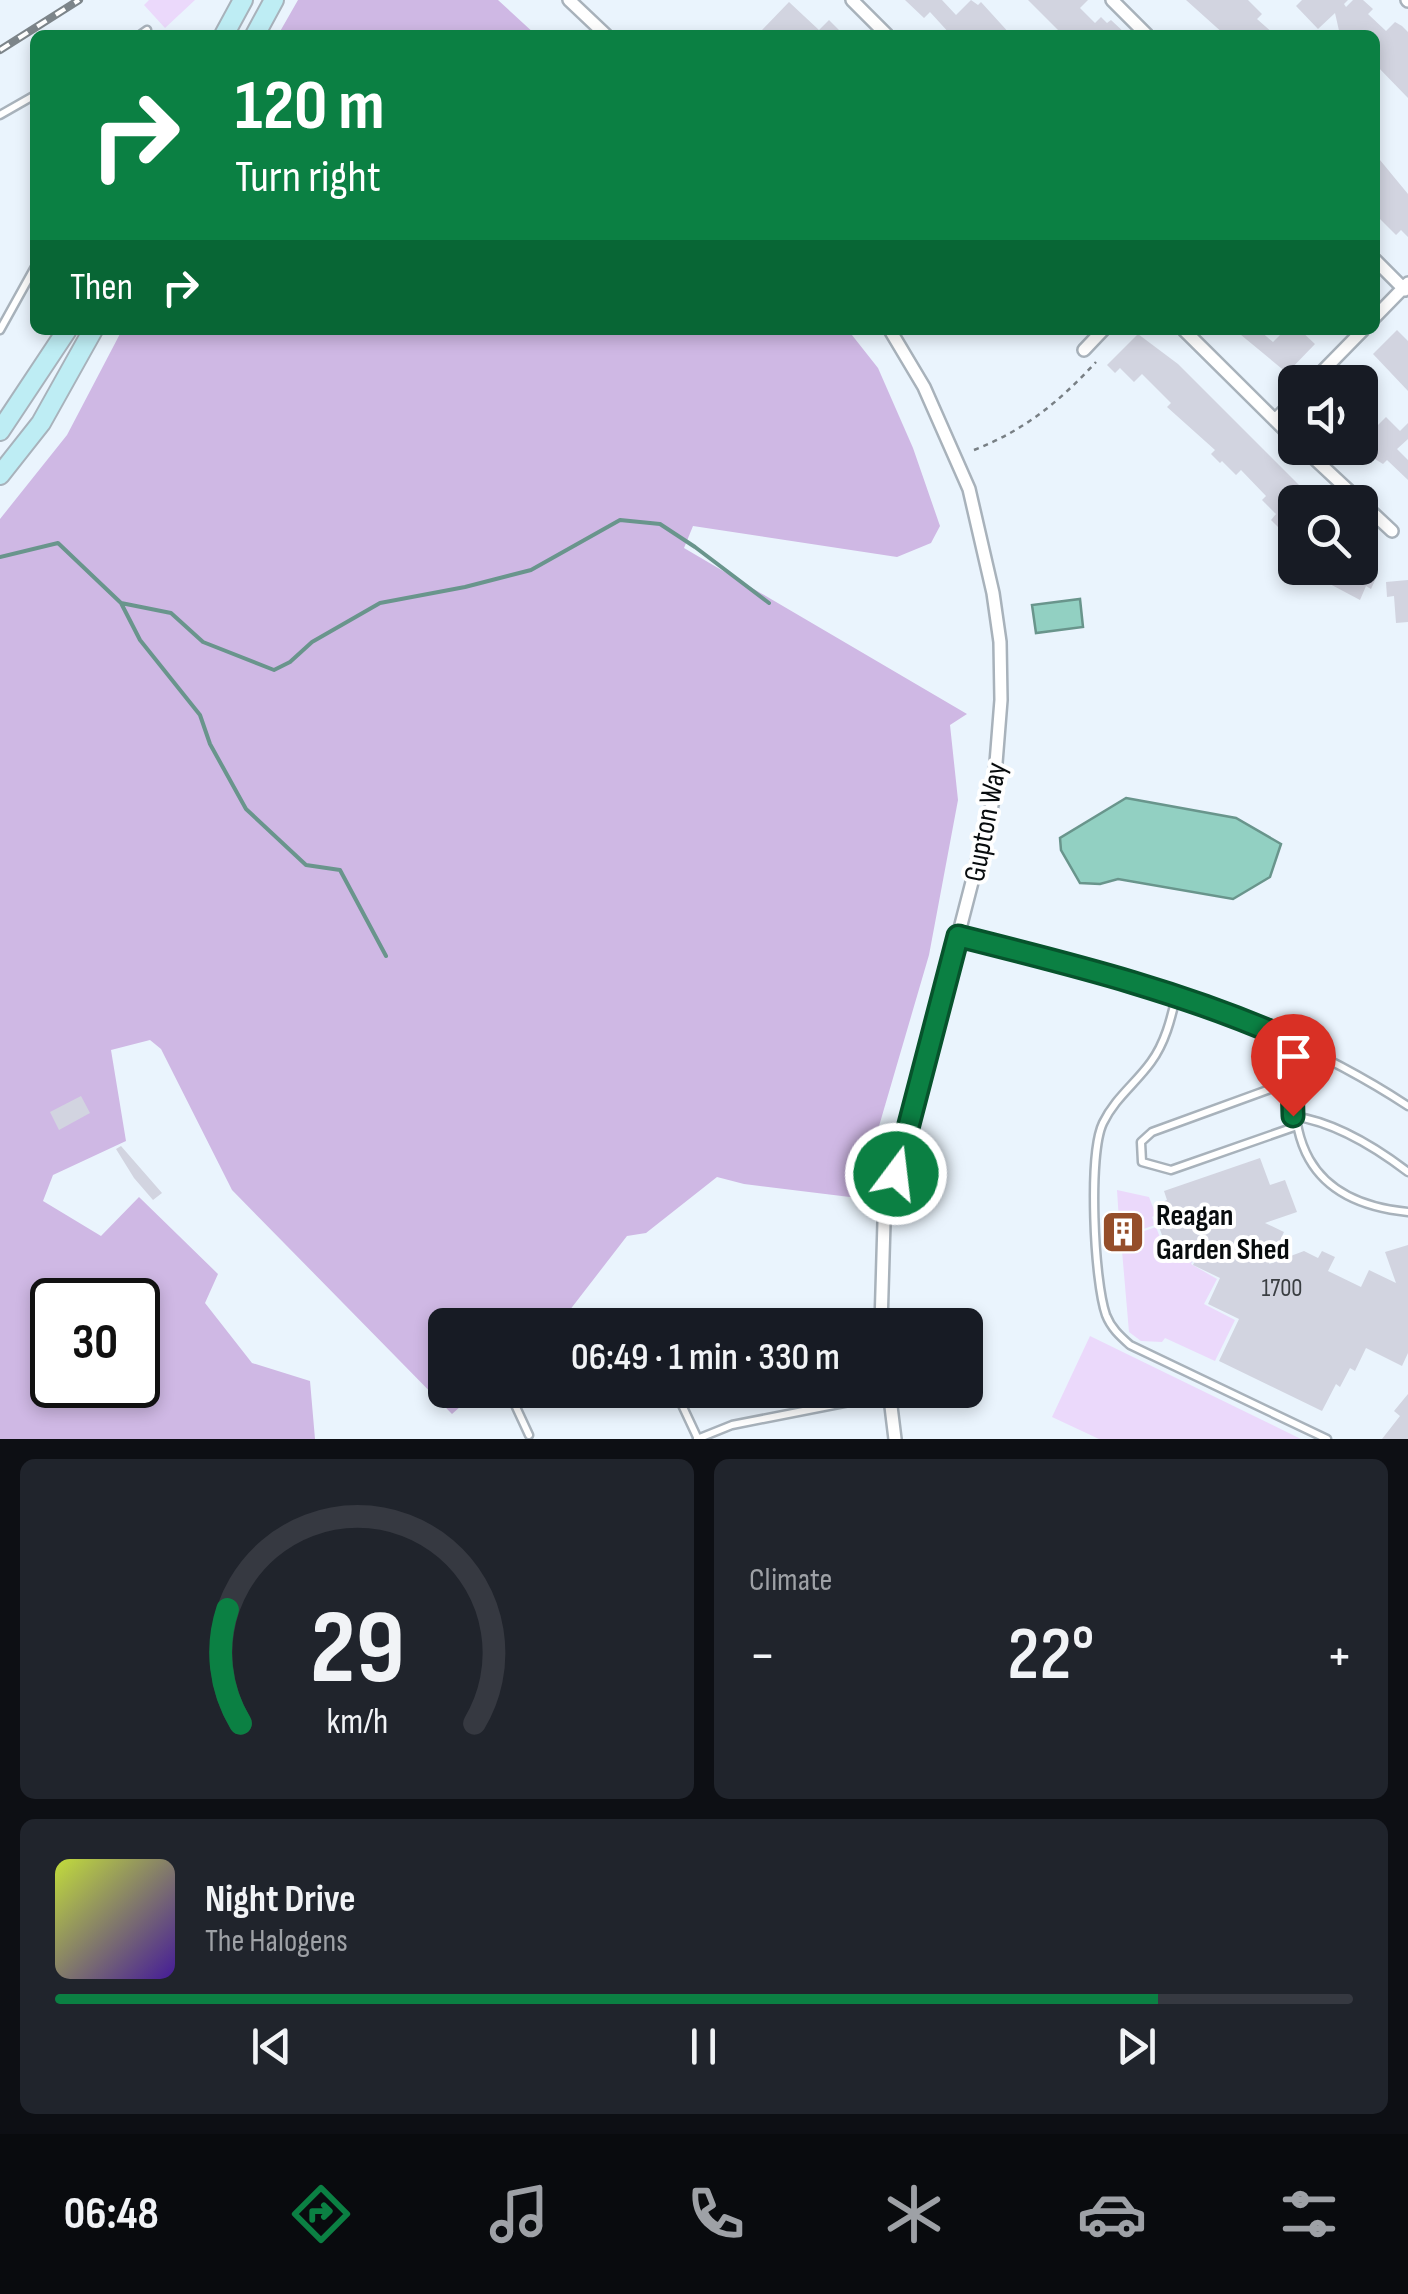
<!DOCTYPE html>
<html lang="en">
<head>
<meta charset="utf-8">
<style>
	:root { --surface:#171b24; --page:#20242c; --text:#f1f3f6; --muted:#9ea1a6; --line:#363941; --accent:#0b8043 }
	body { margin:0; font-family:"Sofia Sans Condensed",sans-serif; background:var(--page); color:var(--text); height:100vh; display:flex; flex-direction:column; font-size:38px; white-space:nowrap }
	* { box-sizing:border-box; margin:0 }
	p { font-size:32px; color:var(--muted) }
	.icon { flex:none; width:55px; height:55px; fill:none; stroke:currentColor; stroke-width:2; stroke-linecap:round; stroke-linejoin:round }
	.map { position:relative; height:1439px; overflow:hidden }
	.drawer { display:flex; flex-direction:column; gap:20px; padding:20px; background:#0d0f14; flex:1 }
	.drawer>* { flex:none }
	.banner { position:absolute; left:30px; top:30px; width:1350px; height:305px; border-radius:15px; box-shadow:0 5px 15px #0003; background:#0b8043; color:#fff; overflow:hidden }
	.buttons { position:absolute; left:1278px; top:365px; display:grid; gap:20px }
	.buttons a { display:grid; place-items:center; width:100px; height:100px; border-radius:15px; background:var(--surface); box-shadow:0 5px 15px #0003; font-size:50px }
	.speed { position:absolute; left:30px; top:1278px; display:flex; gap:20px; font-size:50px; font-weight:700; text-align:center }
	.speed>* { display:grid; place-content:center; width:130px; height:130px; border-radius:50%; background:var(--surface); box-shadow:0 5px 15px #0003; line-height:1 }
	.speed .limit { border:5px solid #111; border-radius:15px; background:#fff; color:#111 }
	.pin { position:absolute; display:grid; place-items:center; width:85px; height:85px; color:#fff; margin:-102px -42px; border-radius:50% 50% 50% 0; rotate:-45deg; box-shadow:0 0 10px #0007 }
	.pin .icon { rotate:45deg }
	.me { position:absolute; width:110px; margin:-55px; rotate:15deg; stroke-linejoin:round; filter:drop-shadow(0 0 8px #0008) }
	.turn { display:flex; align-items:center; gap:35px; height:210px; padding:0 40px; font-size:45px }
	.turn .icon { width:130px; height:130px; stroke-width:2.5 }
	.turn b { display:block; font-size:70px; line-height:85px }
	.then { display:flex; align-items:center; height:95px; padding:0 40px; background:#0003; gap:20px; font-size:38px }
	.big { font-size:75px; font-weight:600; line-height:1.1 }
	.drawer .card { flex:1; display:flex; flex-direction:column; justify-content:center; gap:15px; min-width:0; padding:0 35px; border-radius:15px; background:var(--page) }
	.drawer .dial { align-items:center; gap:0 }
	.dial svg { height:260px; overflow:visible; fill:none; stroke:var(--line); stroke-width:7; stroke-linecap:round; text-anchor:middle }
	.dial text { fill:var(--text); stroke:none }
	.song { display:flex; align-items:center; gap:30px }
	.cover { width:120px; height:120px; border-radius:15px; background:linear-gradient(135deg,hsl(70 70% 55%),hsl(260 70% 35%)) }
	.played { height:10px; border-radius:5px; background:linear-gradient(90deg,var(--accent) 85%,var(--line) 85%) }
	.keys { display:flex; justify-content:space-around; direction:ltr }
	.heat { display:flex; justify-content:space-between; align-items:center; font-size:55px; direction:ltr }
	.drawer .tiles { flex:1; display:grid; gap:20px; grid-template-columns:1fr 1fr }
	.card:last-child { grid-column:span 2 }
	.trip { position:absolute; left:428px; top:1308px; width:555px; height:100px; border-radius:15px; background:var(--surface); box-shadow:0 5px 15px #0003; font-weight:600; line-height:100px; text-align:center }
	.dock { display:flex; height:160px; justify-content:space-around; align-items:center; background:#090b0e; color:var(--muted) }
	.dock .icon { width:70px; height:70px }
	.dock .current { color:var(--accent) }
	.dock b { font-size:45px; color:var(--text) }
	.map>svg:first-child { display:block }
	.green { fill:#ebd9fb }
	.forest { fill:#cfb8e4; fill-rule:evenodd }
	.water { fill:#92d0c2; stroke:#69958c; stroke-width:2.5 }
	.lines { fill:none; stroke-linecap:round; stroke-linejoin:round }
	.stream { stroke:#69958c; stroke-width:4 }
	.building { fill:#d2d4e0 }
	.lane-casing { stroke:#a8b2bb; stroke-width:11 }
	.street-casing { stroke:#a8b2bb; stroke-width:16 }
	.secondary-casing { stroke:#a8b2bb; stroke-width:22 }
	.path { stroke:#787f84; stroke-width:2.5; stroke-dasharray:5 5; stroke-linecap:butt }
	.lane { stroke:#fff; stroke-width:6 }
	.street { stroke:#fff; stroke-width:11 }
	.secondary { stroke:#beedf4; stroke-width:18 }
	.rail-casing { stroke:#7d858a; stroke-width:8 }
	.rail { stroke:#fff; stroke-width:4; stroke-dasharray:11; stroke-linecap:butt }
	.route-casing { stroke:#07532c; stroke-width:25 }
	.route { stroke:#0b8043; stroke-width:18 }
	.labels { text-anchor:middle; stroke-width:8; stroke-linejoin:round; paint-order:stroke }
	.number-label { font-size:25px; fill:#3a3e42 }
	.street-label { font-size:30px; fill:#080c0e; stroke:#fff }
	.poi-label { font-size:30px; font-weight:bold; fill:#080c0e; stroke:#fff; text-anchor:start }
</style>
</head>
<body>
<div class="map">
<svg width="1408" height="1439" viewBox="0 0 1408 1439">
	<rect width="100%" height="100%" fill="#eaf4fd"/>
	<path class="green" d="M149,0H195L165,28L144,5Z
		M1117,1190L1149,1197L1156,1215L1152,1217L1155,1225L1120,1237Z
		M1156,1227L1168,1258L1193,1251L1196,1253L1191,1264L1217,1279L1204,1304L1235,1320L1215,1361L1165,1338L1162,1342L1141,1341L1129,1332L1121,1239Z
		M1090,1336L1301,1439H1099L1052,1417Z"/>
	<path class="forest" d="M298,0H498L536,35H278Z
		M122,330H848L878,368L913,448L940,526L931,543L897,557L693,526L684,548L967,714L950,725L958,800L929,955L858,1198L744,1184L717,1177L646,1233L627,1236L566,1315L554,1325H445V1390H479L452,1414L232,1190L161,1049L150,1040L111,1050L126,1141L53,1175L43,1201L101,1236L139,1197L218,1274L205,1303L252,1363L310,1381L315,1439H0V519L67,435ZM52,1300H138V1385H52Z"/>
	<path class="water" d="M1080,599L1083,627L1036,633L1032,605Z
		M1126,798L1236,818L1281,844L1270,877L1233,899L1118,879L1100,884L1080,883L1061,850L1060,838Z"/>
	<g class="lines">
		<path class="stream" d="M0,557L58,543L121,603L140,640L200,715L210,744L246,809L306,865L340,870L386,956
			M121,603L171,613L203,642L274,670L290,662L312,642L380,603L465,587L531,570L620,520L660,524L695,547L769,603"/>
	</g>
	<path class="building" d="M905,0H942L956,15L971,0L978,5L981,2L1011,35H951L930,12L924,18Z
		M1028,0H1088L1080,8L1095,23L1101,17L1107,23L1111,20L1127,35H1063Z
		M1186,0H1248L1262,14L1257,19L1275,35H1225Z
		M1302,0H1348L1344,4L1346,7L1353,0H1363L1373,9L1368,14L1386,31L1395,22L1402,26L1408,32V98L1375,64V35H1340L1335,13L1318,29L1296,6Z
		M789,2L819,30L829,20L844,35H767L762,30Z
		M1375,154L1408,194V237L1401,230L1396,235L1375,214Z
		M1235,330H1259L1273,342L1285,330H1300L1315,344L1287,373Z
		M1397,330L1408,341V391L1373,354Z
		M1138,334L1178,364L1316,502H1295V544L1271,520L1276,514L1262,500L1266,496L1241,470L1236,475L1222,461L1220,463L1211,454L1215,450L1167,407L1171,403L1142,374L1134,382L1120,368L1115,373L1107,365Z
		M1386,417L1400,431L1408,423V439L1397,449L1408,460V480L1387,460L1383,464L1370,456L1367,459L1355,448H1360V429L1367,436Z
		M1312,568H1361L1377,576L1371,589L1366,586L1360,600L1328,583Z
		M1408,580V622L1396,623L1394,596L1387,597L1386,582Z
		M81,1096L90,1113L59,1130L50,1112Z
		M121,1146L162,1193L153,1200L134,1178L116,1149Z
		M1260,1158L1270,1185L1285,1180L1297,1212L1265,1223L1284,1232L1269,1264L1304,1251L1318,1258L1322,1251L1335,1257L1328,1271L1361,1287L1369,1270L1396,1283L1385,1252L1408,1245V1353L1402,1366L1366,1348L1355,1371L1350,1368L1340,1387L1336,1384L1322,1411L1219,1361L1239,1319L1208,1304L1220,1278L1193,1265L1202,1246L1170,1257L1158,1224L1166,1222L1160,1203L1167,1200L1164,1191Z
		M1408,1394V1439H1382L1400,1416L1394,1411Z"/>
	<g class="lines">
		<g class="lane-casing">
			<path id="lane" d="M140,35L147,30
				M0,115L35,95
				M0,330L35,267
				M958,936C1118,977 1268,1014 1408,1106
				M1176,997C1171,1019 1165,1043 1151,1062C1136,1083 1115,1098 1103,1123C1088,1154 1094,1281 1106,1315C1111,1328 1120,1336 1130,1345L1327,1439
				M1299,1044C1283,1137 1306,1202 1408,1212
				M1292,1081L1152,1132L1141,1142L1142,1162L1171,1170L1297,1126
				M1293,1116C1335,1122 1374,1146 1408,1172
				M675,1390L698,1439
				M525,1395L516,1407L529,1435
				M697,1439L732,1425L890,1394"/>
		</g>
		<g class="street-casing">
			<path id="street" d="M569,0L606,35
				M852,0L887,35
				M1112,0L1147,35
				M1407,0L1408,1
				M1375,260L1405,290
				M1375,317L1408,283
				M1184,330L1295,440
				M1084,350L1103,330
				M1312,382L1363,330
				M1275,420L1295,400
				M1303,448L1392,531
				M881,1325L884,1222L993,801L1001,700L1000,642L993,593L969,489L924,387L890,330
				M889,1390L895,1439"/>
		</g>
		<g class="secondary-casing">
			<path id="secondary" d="M224,35L243,0
				M255,35L274,0
				M0,431L67,330
				M0,475L41,423L93,330"/>
		</g>
		<path class="path" d="M974,450C1025,430 1059,402 1096,362"/>
		<use href="#lane" class="lane"/>
		<use href="#street" class="street"/>
		<use href="#secondary" class="secondary"/>
		<g class="rail-casing">
			<path id="rail" d="M0,50L79,0"/>
		</g>
		<use href="#rail" class="rail"/>
	</g>
	<g class="lines">
		<g class="route-casing">
			<path id="route" d="M896,1174L958,936C1074,965 1191,994 1299,1044L1292,1081L1293,1116"/>
		</g>
		<use href="#route" class="route"/>
	</g>
	<defs>
		<g id="building-square" transform="scale(2.25)"><rect x="-9" y="-9" width="18" height="18" rx="4" fill="#954e2a" stroke="#fff"/><path d="M-4-6H4V6H1V3H-1V6H-4ZM-2.5-4.3h1.7v1.8h-1.7ZM.8-4.3h1.7v1.8H.8ZM-2.5-1h1.7V.8h-1.7ZM.8-1h1.7V.8H.8Z" fill="#fff"/></g>
	</defs>
	<g fill-rule="evenodd">
		<use href="#building-square" x="1123" y="1232"/>
	</g>
	<g class="labels">
		<g class="number-label">
			<text x="1282" y="1296">1700</text>
		</g>
		<g class="street-label">
			<text transform="translate(985 822) rotate(-79)" y="10">Gupton Way</text>
		</g>
		<g class="poi-label">
			<text x="1156" y="1225">Reagan<tspan x="1156" dy="34">Garden Shed</tspan></text>
		</g>
	</g>
</svg>
<div class="buttons">
<a><svg class="icon" aria-label="sound" viewBox="0 0 24 24"><path d="M4 9h4l5-4v14l-5-4H4zM17 9q2 3 0 6"/></svg></a>
<a><svg class="icon" aria-label="search" viewBox="0 0 24 24"><circle cx="10" cy="10" r="6"/><path d="M15 15l6 6"/></svg></a>
</div>
<div class="speed"><div class="limit">30</div></div>
<div class="pin" style="left:1293px;top:1116px;background:#d93025"><svg class="icon" aria-label="arrive" viewBox="0 0 24 24"><path d="M6 21V4h12l-3 4 3 4H6"/></svg></div>
<svg class="me" style="left:896px;top:1174px" viewBox="-20 -20 40 40"><circle r="17" fill="#0b8043" stroke="#fff" stroke-width="3"/><path d="M0-11L8 9 0 5-8 9z" fill="#fff"/></svg>
<div class="trip">06:49 · 1 min · 330 m</div>
<div class="banner">
<div class="turn"><svg class="icon" aria-label="right" viewBox="0 0 24 24"><path d="M7 20v-9h11M14 6l5 5-5 5"/></svg><div><b>120 m</b>Turn right</div></div>
<div class="then">Then<svg class="icon" aria-label="right" viewBox="0 0 24 24"><path d="M7 20v-9h11M14 6l5 5-5 5"/></svg></div>
</div>
</div>
<section class="drawer">
<div class="tiles">
<div class="card dial"><svg viewBox="0 0 100 80">
<path d="M14 69A42 42 0 1 1 86 69"/>
<path d="M14 69A42 42 0 0 1 10 34" stroke="#0b8043"/>
<text x="50" y="56" font-size="32" font-weight="700">29</text>
<text x="50" y="72" font-size="11">km/h</text>
</svg></div>
<div class="card"><p>Climate</p>
<div class="heat"><a>−</a><b class="big">22°</b><a>+</a></div>
</div>
<div class="card">
<div class="song"><i class="cover"></i><div><b>Night Drive</b><p>The Halogens</p></div></div>
<div class="played"></div>
<div class="keys"><svg class="icon" aria-label="previous" viewBox="0 0 24 24"><path d="M18 5L8 12l10 7zM5 5v14"/></svg><svg class="icon" aria-label="pause" viewBox="0 0 24 24"><path d="M8 5v14M16 5v14"/></svg><svg class="icon" aria-label="next" viewBox="0 0 24 24"><path d="M6 5l10 7-10 7zM19 5v14"/></svg></div>
</div>
</div>
</section>
<nav class="dock">
<b>06:48</b>
<svg class="icon current" aria-label="directions" viewBox="0 0 24 24"><path d="M12 3l9 9-9 9-9-9zM9 14v-3h6M13 9l2 2-2 2"/></svg>
<svg class="icon" aria-label="music" viewBox="0 0 24 24"><path d="M9 18V5l10-2v13"/><circle cx="6" cy="18" r="3"/><circle cx="16" cy="16" r="3"/></svg>
<svg class="icon" aria-label="phone" viewBox="0 0 24 24"><path d="M5 4h4l2 5-3 2q2 4 5 5l2-3 5 2v4C11 20 4 13 5 4z"/></svg>
<svg class="icon" aria-label="climate" viewBox="0 0 24 24"><path d="M12 3v18M4 7l16 10M4 17L20 7"/></svg>
<svg class="icon" aria-label="car" viewBox="0 0 24 24"><path d="M5 17H2v-5l4-1 3-4h7l3 4 3 1v5h-3M9 17h6M6 11h13"/><circle cx="7" cy="17" r="2"/><circle cx="17" cy="17" r="2"/></svg>
<svg class="icon" aria-label="filters" viewBox="0 0 24 24"><path d="M4 7h16M4 17h16"/><circle cx="9" cy="7" r="2"/><circle cx="15" cy="17" r="2"/></svg>
</nav>
</body>
</html>
